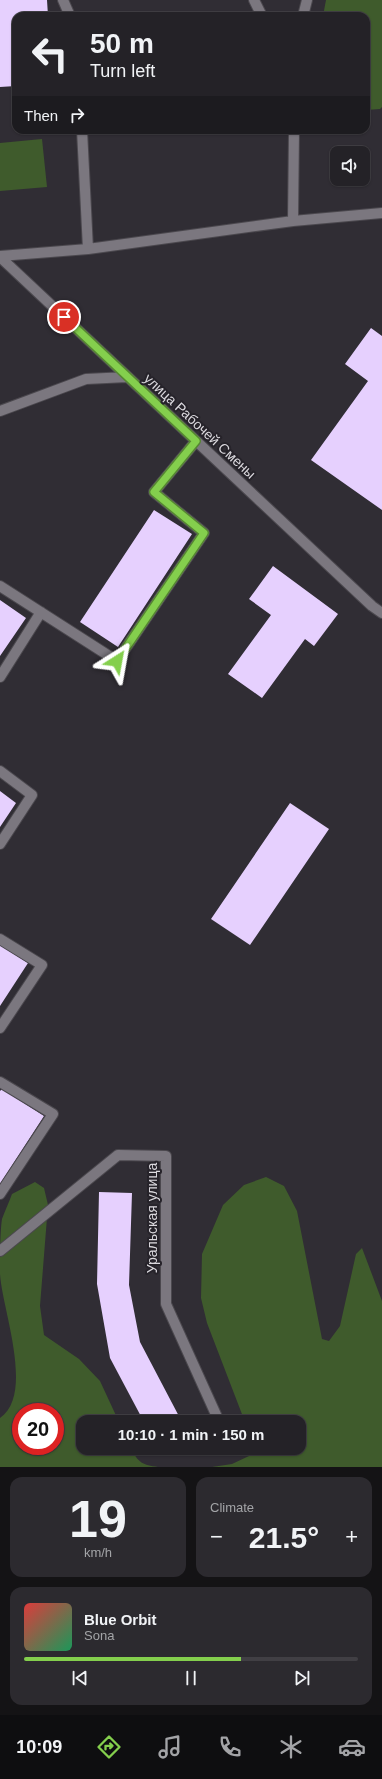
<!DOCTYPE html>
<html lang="en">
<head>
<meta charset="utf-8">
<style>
	:root { --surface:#242227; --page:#2c2a2f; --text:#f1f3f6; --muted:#a3a4a7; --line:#413f44; --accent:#84cf4d }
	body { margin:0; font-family:Helvetica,sans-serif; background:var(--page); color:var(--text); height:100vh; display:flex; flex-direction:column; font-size:15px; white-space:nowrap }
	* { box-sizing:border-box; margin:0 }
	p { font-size:13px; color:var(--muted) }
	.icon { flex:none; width:22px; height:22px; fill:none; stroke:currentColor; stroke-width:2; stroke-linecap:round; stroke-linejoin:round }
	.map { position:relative; height:1467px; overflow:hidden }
	.details { display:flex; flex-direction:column; gap:10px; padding:10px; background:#141315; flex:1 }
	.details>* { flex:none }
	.guide { position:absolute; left:12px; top:12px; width:358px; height:122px; border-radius:12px; box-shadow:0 1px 3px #0004,0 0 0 1px var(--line); background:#242227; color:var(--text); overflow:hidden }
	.controls { position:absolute; left:330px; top:146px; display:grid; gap:8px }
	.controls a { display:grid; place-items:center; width:40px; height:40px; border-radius:8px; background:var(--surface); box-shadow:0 1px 3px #0004,0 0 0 1px var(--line); font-size:20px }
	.speed { position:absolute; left:12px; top:1403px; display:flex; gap:8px; font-size:20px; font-weight:700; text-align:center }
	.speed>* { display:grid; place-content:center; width:52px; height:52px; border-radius:50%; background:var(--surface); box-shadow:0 1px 3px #0004,0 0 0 1px var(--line); line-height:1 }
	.speed .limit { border:6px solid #d22; background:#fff; color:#111 }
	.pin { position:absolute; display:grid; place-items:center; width:34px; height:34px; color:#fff; margin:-17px; border:2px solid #fff; border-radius:50%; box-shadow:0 1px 4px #0007 }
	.me { position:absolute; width:44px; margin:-22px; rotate:34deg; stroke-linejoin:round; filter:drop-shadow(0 0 3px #0008) }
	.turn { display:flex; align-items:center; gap:14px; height:84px; padding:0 12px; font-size:18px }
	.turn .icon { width:52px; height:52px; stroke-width:2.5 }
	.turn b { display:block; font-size:28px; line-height:34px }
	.then { display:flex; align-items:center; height:38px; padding:0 12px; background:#0003; gap:8px; font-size:15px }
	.big { font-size:30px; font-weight:700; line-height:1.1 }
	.details .card { flex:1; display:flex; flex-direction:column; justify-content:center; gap:6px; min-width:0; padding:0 14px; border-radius:12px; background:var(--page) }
	.details .dial { align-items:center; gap:0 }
	.dial b { font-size:52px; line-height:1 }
	.song { display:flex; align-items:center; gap:12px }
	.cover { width:48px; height:48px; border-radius:6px; background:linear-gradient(135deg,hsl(0 70% 55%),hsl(150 70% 35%)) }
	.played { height:4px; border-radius:2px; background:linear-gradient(90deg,var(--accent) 65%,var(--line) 65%) }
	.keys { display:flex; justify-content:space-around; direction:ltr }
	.heat { display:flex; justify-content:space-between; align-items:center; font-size:22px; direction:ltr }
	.details .tiles { flex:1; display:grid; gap:10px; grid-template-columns:1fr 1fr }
	.card:last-child { grid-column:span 2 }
	.trip { position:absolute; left:76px; top:1415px; width:230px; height:40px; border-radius:12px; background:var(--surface); box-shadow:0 1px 3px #0004,0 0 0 1px var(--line); font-weight:700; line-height:40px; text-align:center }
	.tab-bar { display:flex; height:64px; justify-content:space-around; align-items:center; background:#0e0e10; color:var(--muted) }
	.tab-bar .icon { width:28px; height:28px }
	.tab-bar .selected { color:var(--accent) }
	.tab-bar b { font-size:18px; color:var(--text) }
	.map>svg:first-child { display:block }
	.green { fill:#3f5b2c; fill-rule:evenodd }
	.building { fill:#e6d0fe }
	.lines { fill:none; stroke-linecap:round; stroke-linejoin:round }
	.minor-casing { stroke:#4b484e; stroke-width:12 }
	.minor { stroke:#7b777f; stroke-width:10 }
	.route-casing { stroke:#568732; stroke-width:10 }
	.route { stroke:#84cf4d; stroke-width:7 }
	.labels { text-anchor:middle; stroke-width:4; stroke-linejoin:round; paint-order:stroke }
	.street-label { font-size:14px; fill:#dbd9de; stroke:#26232a }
</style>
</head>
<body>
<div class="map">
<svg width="382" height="1467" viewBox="0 0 382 1467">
	<rect width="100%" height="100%" fill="#302d34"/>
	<path class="green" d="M326,0H382V107L380,109L366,110V16H323Z
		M42,139L47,187L0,191V143Z
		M266,1177L284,1186L297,1211L322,1339L329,1341L340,1326L356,1254L362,1248L382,1301V1467H212L232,1464L249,1456L251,1448H299V1422H245L207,1323L201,1298L202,1254L223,1205L244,1185Z
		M35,1182L44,1188L48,1205L40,1306L44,1335L79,1359L100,1381L119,1422H83V1448H131C138,1463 143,1465 158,1467H0V1418C35,1394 2,1309 0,1274C0,1261 0,1231 2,1219C5,1211 9,1202 12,1194ZM21,1412H55V1446H21Z"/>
	<path class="building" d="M0,0H47L48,16H16V86L0,87Z
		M371,328L382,336V510L311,460L368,381L345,364Z
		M154,510L192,534L118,647L80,622Z
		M273,566L338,614L314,646L305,639L262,698L228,674L271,615L249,599Z
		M0,600L26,618L0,656Z
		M0,791L16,803L0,827Z
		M290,803L329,829L250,945L211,919Z
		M0,945L28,963L0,1006Z
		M2,1089L44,1116L0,1184V1091Z
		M99,1192L132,1193L129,1285L140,1342L182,1422H144L110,1358L97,1284Z"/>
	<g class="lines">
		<g class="minor-casing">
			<path id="minor" d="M63,0L70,16
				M254,0L262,16
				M303,16L307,0
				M82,130L88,249
				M293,221L382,213
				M0,256L88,249L293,221L294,130
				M0,257L372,606L382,613
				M0,411L86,379L127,377
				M0,586L117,661L204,533L154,492L196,441
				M0,677L41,612
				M0,771L32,795L0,844
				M0,939L42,965L0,1028
				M0,1082L53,1114L0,1194
				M0,1251L118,1155L166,1156V1304L218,1419"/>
		</g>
		<use href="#minor" class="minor"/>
	</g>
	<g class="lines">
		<g class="route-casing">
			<path id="route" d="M64,317L196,441L154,492L204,533L117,661"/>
		</g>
		<use href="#route" class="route"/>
	</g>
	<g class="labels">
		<g class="street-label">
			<text transform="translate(200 426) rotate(43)" y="5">улица Рабочей Смены</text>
			<text transform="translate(152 1218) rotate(-90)" y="5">Уральская улица</text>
		</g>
	</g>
</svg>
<div class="controls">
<a><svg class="icon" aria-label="sound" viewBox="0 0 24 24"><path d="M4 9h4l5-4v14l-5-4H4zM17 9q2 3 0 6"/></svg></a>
</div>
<div class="speed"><div class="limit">20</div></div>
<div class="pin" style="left:64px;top:317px;background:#d93025"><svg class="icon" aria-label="arrive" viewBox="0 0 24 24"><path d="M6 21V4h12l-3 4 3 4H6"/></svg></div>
<svg class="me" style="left:117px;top:661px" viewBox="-20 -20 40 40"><path d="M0-17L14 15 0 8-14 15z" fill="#84cf4d" stroke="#fff" stroke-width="4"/></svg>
<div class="trip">10:10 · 1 min · 150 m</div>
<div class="guide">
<div class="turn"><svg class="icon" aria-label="left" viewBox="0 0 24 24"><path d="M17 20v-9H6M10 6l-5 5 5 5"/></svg><div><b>50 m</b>Turn left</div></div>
<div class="then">Then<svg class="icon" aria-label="right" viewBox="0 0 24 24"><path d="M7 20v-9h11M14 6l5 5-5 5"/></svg></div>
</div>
</div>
<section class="details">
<div class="tiles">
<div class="card dial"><b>19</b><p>km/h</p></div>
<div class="card"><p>Climate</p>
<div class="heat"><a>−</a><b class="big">21.5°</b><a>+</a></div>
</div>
<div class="card">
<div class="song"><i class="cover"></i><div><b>Blue Orbit</b><p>Sona</p></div></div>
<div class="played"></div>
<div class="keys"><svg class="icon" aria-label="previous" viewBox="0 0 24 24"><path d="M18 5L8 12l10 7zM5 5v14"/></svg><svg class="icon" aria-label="pause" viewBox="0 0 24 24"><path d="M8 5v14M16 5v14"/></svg><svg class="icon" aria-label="next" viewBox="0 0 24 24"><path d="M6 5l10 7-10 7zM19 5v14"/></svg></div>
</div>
</div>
</section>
<nav class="tab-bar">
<b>10:09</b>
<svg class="icon selected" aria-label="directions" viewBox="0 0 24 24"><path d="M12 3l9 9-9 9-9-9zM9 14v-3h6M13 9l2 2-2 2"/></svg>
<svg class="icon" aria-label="music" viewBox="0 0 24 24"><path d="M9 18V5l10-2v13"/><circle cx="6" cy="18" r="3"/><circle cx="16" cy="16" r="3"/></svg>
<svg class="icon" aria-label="phone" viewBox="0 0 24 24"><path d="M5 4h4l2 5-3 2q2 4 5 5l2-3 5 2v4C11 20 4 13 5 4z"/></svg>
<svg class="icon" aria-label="climate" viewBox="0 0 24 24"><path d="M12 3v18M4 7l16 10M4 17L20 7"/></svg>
<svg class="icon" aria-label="car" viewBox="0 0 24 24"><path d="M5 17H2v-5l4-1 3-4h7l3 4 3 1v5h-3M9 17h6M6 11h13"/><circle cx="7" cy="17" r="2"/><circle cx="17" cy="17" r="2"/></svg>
</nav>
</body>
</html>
